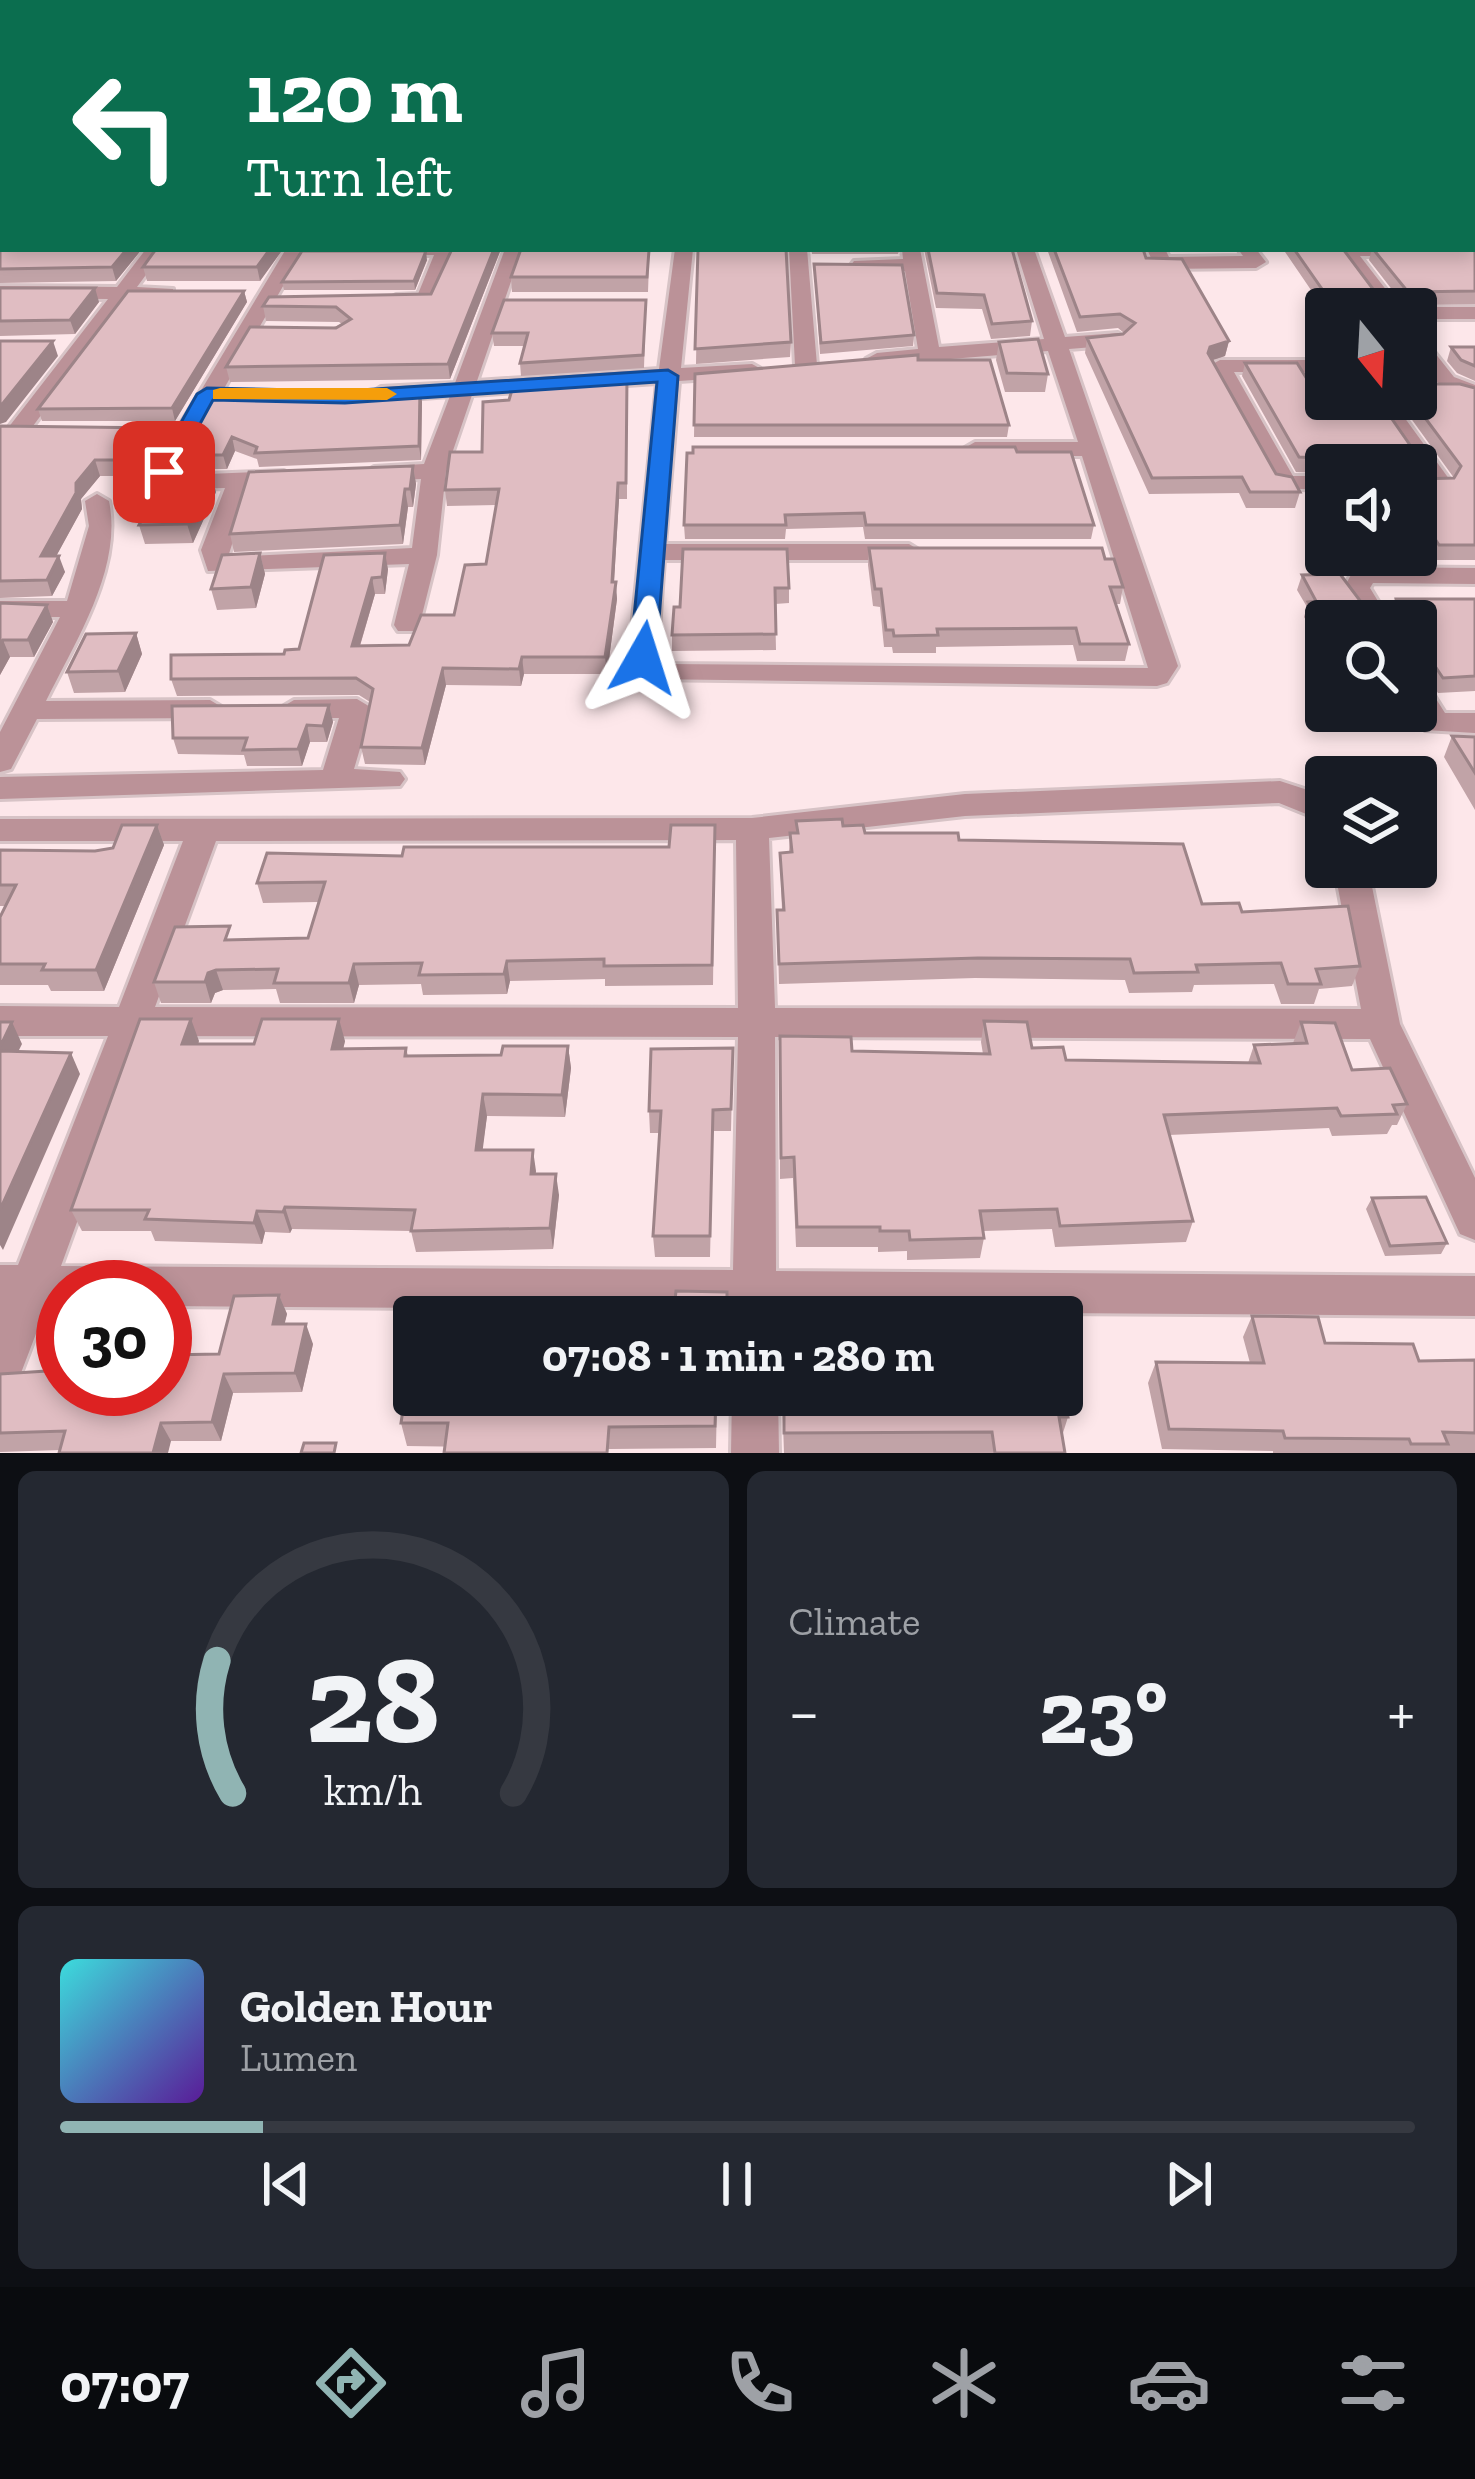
<!DOCTYPE html>
<html lang="en">
<head>
<meta charset="utf-8">
<style>
	:root { --surface:#171b24; --page:#242831; --text:#f1f3f6; --muted:#9ea1a6; --line:#363941; --accent:#90b4b3 }
	body { margin:0; font-family:"Zilla Slab",serif; background:var(--page); color:var(--text); height:100vh; display:flex; flex-direction:column; font-size:45px; white-space:nowrap }
	* { box-sizing:border-box; margin:0 }
	p { font-size:39px; color:var(--muted) }
	.icon { flex:none; width:66px; height:66px; fill:none; stroke:currentColor; stroke-width:2; stroke-linecap:round; stroke-linejoin:round }
	.map { position:relative; height:1453px; overflow:hidden }
	.drawer { display:flex; flex-direction:column; gap:18px; padding:18px; background:#0d0f14; flex:1 }
	.drawer>* { flex:none }
	.top-card { position:absolute; left:0px; top:0px; width:1476px; height:252px; box-shadow:0 6px 18px #0003; background:#0b6e4f; color:#fff; overflow:hidden }
	.needle { width:78px; rotate:162deg }
	.fabs { position:absolute; left:1305px; top:288px; display:grid; gap:24px }
	.fabs a { display:grid; place-items:center; width:132px; height:132px; border-radius:12px; background:var(--surface); box-shadow:0 6px 18px #0003; font-size:60px }
	.speed { position:absolute; left:36px; top:1260px; display:flex; gap:24px; font-size:60px; font-weight:700; text-align:center }
	.speed>* { display:grid; place-content:center; width:156px; height:156px; border-radius:50%; background:var(--surface); box-shadow:0 6px 18px #0003; line-height:1 }
	.speed .limit { border:18px solid #d22; background:#fff; color:#111 }
	.pin { position:absolute; display:grid; place-items:center; width:102px; height:102px; color:#fff; margin:-51px; border-radius:24px; box-shadow:0 6px 18px #0006 }
	.me { position:absolute; width:132px; margin:-66px; rotate:6deg; stroke-linejoin:round; filter:drop-shadow(0 0 9px #0008) }
	.turn { display:flex; align-items:center; gap:42px; height:252px; padding:0 48px; font-size:54px }
	.turn .icon { width:156px; height:156px; stroke-width:2.5 }
	.turn b { display:block; font-size:84px; line-height:102px }
	.big { font-size:90px; font-weight:700; line-height:1.1 }
	.drawer .tile { flex:1; display:flex; flex-direction:column; justify-content:center; gap:18px; min-width:0; padding:0 42px; border-radius:18px; background:var(--page) }
	.drawer .dial { align-items:center; gap:0 }
	.dial svg { height:312px; overflow:visible; fill:none; stroke:var(--line); stroke-width:7; stroke-linecap:round; text-anchor:middle }
	.dial text { fill:var(--text); stroke:none }
	.song { display:flex; align-items:center; gap:36px }
	.cover { width:144px; height:144px; border-radius:18px; background:linear-gradient(135deg,hsl(180 70% 55%),hsl(270 70% 35%)) }
	.played { height:12px; border-radius:6px; background:linear-gradient(90deg,var(--accent) 15%,var(--line) 15%) }
	.keys { display:flex; justify-content:space-around; direction:ltr }
	.heat { display:flex; justify-content:space-between; align-items:center; font-size:66px; direction:ltr }
	.drawer .tiles { flex:1; display:grid; gap:18px; grid-template-columns:1fr 1fr }
	.tile:last-child { grid-column:span 2 }
	.trip { position:absolute; left:393px; top:1296px; width:690px; height:120px; border-radius:12px; background:var(--surface); box-shadow:0 6px 18px #0003; font-weight:700; line-height:120px; text-align:center }
	.dock { display:flex; height:192px; justify-content:space-around; align-items:center; background:#090b0e; color:var(--muted) }
	.dock .icon { width:84px; height:84px }
	.dock .active { color:var(--accent) }
	.dock b { font-size:54px; color:var(--text) }
	.map>svg:first-child { display:block }
	.lines { fill:none; stroke-linecap:round; stroke-linejoin:round }
	.minor-casing { stroke:#d7c3c6; stroke-width:6 }
	.minor { fill:#bb9298; fill-rule:evenodd }
	.wall { fill:#c1a3a7 }
	.shaded-wall { fill:#9d8488 }
	.building { fill:#e0bdc2; stroke:#9d8488; stroke-width:3 }
	.route { fill:#1a73e8; stroke:#114b97; stroke-width:3 }
	.slow { fill:#f59e0b }
</style>
</head>
<body>
<div class="map">
<svg width="1475" height="1453" viewBox="0 0 1475 1453">
	<rect width="100%" height="100%" fill="#fde7ea"/>
	<g class="lines">
		<g class="minor-casing">
			<path id="minor" d="M1141,0H1210L1213,3H1143Z
				M1246,0H1258L1261,3H1247Z
				M0,97L3,98V116L0,115Z
				M1473,193H1475V203H1473Z
				M1473,244L1475,256H1360L1401,309H1381L1336,249H1473Z
				M146,249H165L137,287L173,289V297L128,299L24,438H8V428L108,299L0,298V286L117,287Z
				M286,249H455C445,276 445,305 413,306C401,307 395,308 386,301L396,295L418,294L434,255H301L177,470L184,475L284,471L296,478L284,485L250,487L228,557L412,548L421,479L374,481L362,474L374,467L424,464L450,396L381,401L370,394L381,387L455,383L505,249L567,252L558,258H519L477,381L659,369L675,249H693L681,368L752,364L763,370L752,376L679,381L665,544H909L922,552L909,560H664L657,656L665,664L1148,668L1082,456H975L963,449L975,442H1078L1048,351L877,365L866,359L877,353L918,349L905,271H861L851,265L854,261L903,259L902,249H920L939,347L1044,339L1016,249H1034L1065,337L1118,333L1128,339L1118,345L1069,349L1178,666L1167,683L1157,686L647,679L629,658L657,383L472,395L446,471L437,555L418,631H398L394,625L409,564L208,571L201,550L225,488L179,489L152,472Z
				M789,249H807L817,365L806,371L795,365Z
				M1147,249H1165L1169,257L1243,256L1238,249H1256L1266,262L1256,268L1162,269L1155,267Z
				M1416,307H1475V319H1416V309H1409Z
				M1416,336L1423,338L1454,377L1475,385V400C1441,390 1416,373 1416,336Z
				M1326,360V372H1234L1293,476H1326V490L1276,488L1209,366L1220,360Z
				M1369,399H1391L1452,483L1449,488L1416,490V476H1423Z
				M97,494L109,501C123,568 75,642 46,701L210,700L225,709L210,718L37,719L11,769L0,772V732L60,617H0V601H67L89,526L85,501Z
				M1363,567L1475,568V584L1373,583L1370,588L1390,621H1362L1344,588L1354,569Z
				M1416,680L1426,683L1445,713H1475V733L1425,730L1414,711Z
				M357,699L372,708L354,769L400,772L405,779L400,786L0,799V777L323,770L339,718H294L279,709L294,700Z
				M1280,781L1326,796V822L1279,803L965,816L769,838L775,1008L1361,1009L1334,867H1368L1400,1024L1475,1178V1240L1460,1234L1370,1039L775,1037L776,1271L1475,1276V1316L776,1311V1317H732V1310L165,1306V1287H63V1305H47L16,1386L0,1393V1265H18L108,1036H0V1006L119,1007L183,841H0V819L752,818L965,794ZM736,840L738,1008L155,1007L216,841ZM145,1036L738,1037L733,1270L61,1266Z
				M732,1395H778L779,1453H731Z"/>
		</g>
		<use href="#minor" class="minor"/>
	</g>
	<path class="wall" d="M47,0H543L541,3H48Z
		M3,104V226L0,227V107Z
		M0,228L142,249L116,281L0,283Z
		M1475,248V304L1404,305L1369,260L1372,249Z
		M156,249H283L260,281H147L143,267Z
		M452,249H501L450,379L230,382L226,367L342,324L339,322L266,321L263,306L431,294Z
		M698,249L791,342L790,357L696,364Z
		M811,249H900L898,254H812Z
		M924,249H1012L1032,321L1030,336L991,339L982,309L936,308Z
		M1047,249H1143L1146,258L1229,341L1225,356L1212,360L1276,474L1300,492L1295,508H1246L1239,493L1149,494L1085,353L1087,338L1124,333L1118,328L1077,332Z
		M1283,249H1343L1376,293L1375,299L1382,309H1326V312Z
		M427,260L415,290H284L282,282Z
		M649,264L648,292H512L511,277Z
		M814,264L914,335L913,346L820,354Z
		M0,288L99,302L75,334L0,336Z
		M244,291L247,302L175,421H42L38,409Z
		M646,300L644,368L521,376L520,363L524,346H494L492,333Z
		M999,342L1048,374L1045,392H1005L996,360Z
		M1451,347H1475V381L1457,373L1447,361Z
		M918,360L1009,425L1007,437H694L695,374Z
		M1245,363H1297L1307,379H1326V399H1378L1419,458L1418,479L1454,478L1397,399H1416V384H1460L1475,388V560H1434L1416,532V465H1326V473L1296,472L1242,376Z
		M627,376V499H619L614,582L617,599L607,674H524L521,686L446,685L425,765L365,764L361,747L370,702L359,695L177,696L171,679L299,649L324,555L388,569L385,594H375L360,646L409,645L454,615L486,564L496,505L447,506L445,490L482,452L509,400Z
		M420,389L422,402L421,460L259,467L257,459L235,451L227,469H183L179,455L214,392Z
		M0,426L158,428L162,443L148,469L150,476H100L81,499L82,509L56,556L65,572L52,596L0,598Z
		M1017,452L1094,525L1091,539H865L863,527L786,529L785,539H685L684,525Z
		M413,466L416,484L413,507H408L403,544L234,552L230,534Z
		M216,492L193,543L145,544L139,525Z
		M869,548L1123,587L1120,604H1116L1129,644L1125,661H1077L1073,645L936,647V653H893L892,647H884L880,607L873,606L868,565Z
		M683,549L789,588V603L775,604L776,650L672,651V635L680,607Z
		M260,553L265,574L256,608L217,610L211,589Z
		M1302,575L1367,610H1393L1396,599H1475V691L1438,693L1416,663V621H1326V654L1304,617L1307,607L1297,590Z
		M0,603L47,605L53,622L34,657H10L0,675Z
		M136,633L142,654L125,692L74,693L67,672Z
		M329,705L333,722L327,742H310L302,766H247L244,755L178,754L173,738Z
		M1452,736L1475,737V810L1444,757Z
		M796,821L843,826L865,833L959,840L1202,904L1242,912L1360,966L1352,986L1319,989L1314,1004H1281L1274,984L1194,985L1192,992L1129,993L1125,980L975,978L779,984L777,910H782L780,853L789,852L790,833H796Z
		M157,825L164,845L104,991H51L48,985H0V917L6,906H0V850L95,851L113,848Z
		M715,825L713,985L605,986V979L510,981L507,994L423,995L421,984L359,985L354,1003H280L276,989L223,990L215,993L211,1003H161L154,982L234,940L308,938L318,902L263,903L257,883L402,856L669,847Z
		M984,1021L1032,1048L1066,1060L1248,1063L1254,1045L1293,1043L1301,1022L1352,1070L1407,1104L1397,1125H1392L1387,1134L1332,1136L1329,1128L1169,1135L1193,1221L1186,1242L1055,1247L1052,1229L983,1231L984,1238L980,1258L907,1260V1251L878,1252V1247H796L793,1178L780,1179V1036L852,1051L983,1054L981,1042Z
		M199,1041L198,1044H254L345,1041L343,1049L406,1048L408,1056L501,1055L568,1046L571,1068L565,1117L487,1116L482,1150L536,1174L559,1195L553,1249L416,1252L411,1231L292,1229L290,1233L265,1232L262,1244L155,1241L151,1231H82L71,1210Z
		M733,1048L731,1131H713L710,1257H655L653,1236L659,1133H650L649,1111Z
		M1372,1198L1447,1243L1441,1254L1385,1256L1366,1209Z
		M279,1295L287,1314L284,1324L313,1344L302,1392L233,1393L221,1441H171L60,1450L0,1452V1374L62,1370L166,1355L219,1354Z
		M1252,1316L1325,1343L1419,1361L1475,1360V1453H1273V1451L1162,1449L1148,1383L1156,1362L1250,1363L1243,1337Z
		M717,1395L716,1448L611,1449L407,1446L401,1423Z
		M782,1395H1062L1068,1417L1062,1436L1065,1453H784Z"/>
	<path class="shaded-wall" d="M127,249H142L116,281L112,267Z
		M270,249H283L260,281L257,267Z
		M494,249H501L450,379L448,364Z
		M426,251L427,260L415,290L414,281Z
		M95,288L99,302L75,334L70,320Z
		M244,291L247,302L175,421L172,408Z
		M53,341L58,356L6,422L0,424V407Z
		M1229,341L1225,356L1207,362L1210,347Z
		M420,389L422,402L421,460L419,446Z
		M158,428L162,443L148,469L144,454Z
		M232,437L235,451L227,469L223,455Z
		M95,460L100,476L81,499L82,509L47,573L41,556L76,483Z
		M413,466L416,484L413,507L410,489Z
		M211,473L216,492L193,543L187,524Z
		M618,483L619,499L613,599L612,582Z
		M405,489L408,507L403,544L400,525Z
		M260,553L265,574L256,608L251,587Z
		M385,553L388,569L385,594L382,577Z
		M59,556L65,572L52,596L47,580Z
		M372,578L375,594L355,662L352,646Z
		M616,582L617,599L607,674L605,657Z
		M47,605L53,622L34,657L28,640Z
		M136,633L142,654L125,692L118,671Z
		M3,640L10,657L0,675V646Z
		M522,657L524,674L521,686L519,669Z
		M443,668L446,685L425,765L422,748Z
		M329,705L333,722L327,742L323,726Z
		M307,725L310,742L302,766L298,749Z
		M157,825L164,845L104,991L96,970Z
		M507,961L510,981L507,994L504,974Z
		M354,964L359,985L354,1003L349,983Z
		M216,970L223,990L215,993L211,1003L205,982L208,973Z
		M191,1019L199,1041L190,1066L182,1044Z
		M339,1019L345,1041L338,1071L332,1049Z
		M12,1022L22,1044L8,1072L0,1056V1047Z
		M568,1046L571,1068L565,1117L562,1095Z
		M71,1053L80,1074L3,1250L0,1245V1210Z
		M483,1094L487,1116L480,1171L476,1150Z
		M533,1150L536,1171L534,1195L531,1174Z
		M556,1174L559,1195L553,1249L550,1228Z
		M285,1207L292,1229L290,1233L283,1212Z
		M257,1211L265,1232L262,1244L254,1223Z
		M279,1295L287,1314L280,1343L273,1324Z
		M306,1324L313,1344L302,1392L295,1373Z
		M224,1374L233,1393L221,1441L212,1422Z
		M161,1423L171,1441L168,1453H153Z"/>
	<path class="building" d="M294,0H537L536,3H293Z
		M614,0H925L926,3H614Z
		M0,62H3V84H0Z
		M3,104V177V171L0,172V107Z
		M3,184V224L2,211L0,212V185Z
		M1473,201H1475V229L1473,232Z
		M3,226V249H127L112,267L0,269V228Z
		M1473,248H1475V291L1408,292L1373,249Z
		M156,249H270L257,267H143Z
		M452,249H494L448,364L226,367L250,327L336,328L351,319L336,307L263,306L269,297L431,294Z
		M521,249L649,250L647,277H511Z
		M698,249H786L791,342L695,349Z
		M928,249H1012L1032,321L992,324L984,295L937,293Z
		M1054,249H1143L1146,258L1182,259L1229,341L1210,347L1208,353L1276,474L1292,477L1300,492H1250L1242,477L1152,478L1087,338L1123,334L1135,323L1120,314L1080,317Z
		M1294,249H1343L1376,293H1370L1382,309H1336Z
		M302,251H426L414,281L282,282Z
		M814,264L902,265L914,335L821,343Z
		M0,288H95L70,320L0,321Z
		M128,291H244L172,408L38,409Z
		M504,300H646L643,355L520,363L528,333H492Z
		M1038,339L1048,374L1007,373L999,342Z
		M0,341H53L0,407Z
		M1451,347H1475V366L1461,360Z
		M918,355V360H990L1009,425H694L695,374Z
		M1245,363H1297L1307,379H1326V399H1378L1419,458L1418,479L1454,478L1461,466L1411,399H1416V384H1460L1475,388V545H1439L1416,510V465H1387L1385,461L1299,457Z
		M627,376L626,483H618L612,582H616L605,657H522L519,669L443,668L422,748L361,747L373,689L356,678L171,679V655L284,654L285,650L299,649L324,555L385,553L382,577L372,578L352,646L409,645L421,615H454L465,565L486,564L499,489L445,490L450,452H482L483,402L509,400L514,383Z
		M420,389L419,446L255,453L257,447L232,437L223,455H179L214,392Z
		M0,426L158,428L144,454L146,460H95L76,483V493L41,556H59L47,580L0,581Z
		M693,447H1015L1017,452H1071L1094,525H866L864,513L785,515L786,525H684L687,453H693Z
		M413,466L410,489H405L400,525L230,534L249,472Z
		M166,470L211,473L187,524L139,525Z
		M869,548H1102L1105,559H1114L1123,587H1110L1129,644H1080L1076,628L937,629L938,635L894,636L893,630H886L881,589H875Z
		M683,549H787L789,588H775L776,634L672,635L674,607H680Z
		M260,553L251,587L211,589L222,555Z
		M1340,574L1367,610L1398,609L1396,599H1475V676L1443,678L1422,647L1416,648V621H1326V631L1308,602L1316,601L1302,575Z
		M0,603L47,605L28,640H3L0,646Z
		M136,633L118,671L67,672L86,634Z
		M329,705L323,726L307,725L298,749L243,750L247,738H173L172,706Z
		M1452,736L1475,737V773Z
		M842,819L843,826L863,825L865,833H958L959,840L1183,844L1202,904L1239,903L1242,912L1348,906L1360,966L1316,969L1321,984H1288L1281,963L1196,965L1198,972L1134,973L1130,959L978,958L779,964L777,910H784L780,853L792,852L790,833H798L796,821Z
		M122,825H157L96,970H42L45,964H0V917L16,885H0V850L95,851L113,848Z
		M671,825H715L712,965L604,966V959L507,961L504,974L419,975L422,963L354,964L349,983H274L278,969L216,970L208,973L205,982H154L175,927L230,926L225,940L308,938L325,882L257,883L267,853L402,856L404,847H669Z
		M140,1019H191L182,1044H254L262,1019H339L332,1049L406,1048L405,1056L501,1055L503,1046H568L562,1095L483,1094L476,1150H533L531,1174H556L550,1228L411,1231L415,1210L285,1207L283,1212L257,1211L254,1223L145,1219L149,1210H71Z
		M984,1021L1027,1022L1032,1048L1063,1047L1066,1060L1260,1063L1254,1045L1307,1043L1301,1022L1335,1023L1352,1070L1390,1068L1407,1104L1393,1105L1397,1114L1341,1116L1337,1108L1164,1115L1193,1221L1060,1226L1057,1209L980,1211L984,1238L910,1240L909,1231H880V1227H797L794,1157L781,1158L780,1036L851,1037L852,1051L990,1054Z
		M0,1022H12L0,1047Z
		M733,1048L731,1109L713,1110L710,1236H653L661,1111H649L651,1049Z
		M0,1051L71,1053L0,1210Z
		M1426,1197L1447,1243L1390,1246L1372,1198Z
		M676,1291L727,1292V1317H673Z
		M279,1295L273,1324H306L295,1373L224,1374L212,1422L161,1423L153,1453H59L65,1431L0,1433V1374L62,1370L63,1367V1389H165V1355L219,1354L234,1296Z
		M986,1310L1051,1311L1052,1317H986Z
		M1252,1316L1318,1317L1325,1343L1413,1344L1419,1361L1475,1360V1433L1443,1432L1448,1444H1411L1409,1439L1285,1438L1283,1431L1169,1429L1156,1362L1264,1363Z
		M412,1351H414V1395H716L715,1426L609,1427L607,1453H444L448,1423H401Z
		M1062,1380L1068,1417H1059L1065,1453H995L992,1432L784,1433V1395H1062Z
		M304,1443H336L334,1453H301Z"/>
	<path class="route" d="M668,370L678,376L656,658L643,665L630,658L657,382L345,403L213,400L171,477H156L153,472L197,394L207,388L345,391Z"/>
	<path class="slow" d="M220,388H387L397,394L387,400L213,399V390Z"/>
</svg>
<div class="fabs">
<a><svg class="needle" viewBox="-14 -14 28 28"><path d="M0-13l5 13h-10z" fill="#e53935"/><path d="M0 13l5-13h-10z" fill="#9ea1a6"/></svg></a>
<a><svg class="icon" aria-label="sound" viewBox="0 0 24 24"><path d="M4 9h4l5-4v14l-5-4H4zM17 9q2 3 0 6"/></svg></a>
<a><svg class="icon" aria-label="search" viewBox="0 0 24 24"><circle cx="10" cy="10" r="6"/><path d="M15 15l6 6"/></svg></a>
<a><svg class="icon" aria-label="layers" viewBox="0 0 24 24"><path d="M12 4l9 5-9 5-9-5zM3 14l9 5 9-5"/></svg></a>
</div>
<div class="speed"><div class="limit">30</div></div>
<div class="pin" style="left:164px;top:472px;background:#d93025"><svg class="icon" aria-label="arrive" viewBox="0 0 24 24"><path d="M6 21V4h12l-3 4 3 4H6"/></svg></div>
<svg class="me" style="left:643px;top:658px" viewBox="-20 -20 40 40"><path d="M0-17L14 15 0 8-14 15z" fill="#1a73e8" stroke="#fff" stroke-width="4"/></svg>
<div class="trip">07:08 · 1 min · 280 m</div>
<div class="top-card">
<div class="turn"><svg class="icon" aria-label="left" viewBox="0 0 24 24"><path d="M17 20v-9H6M10 6l-5 5 5 5"/></svg><div><b>120 m</b>Turn left</div></div>
</div>
</div>
<section class="drawer">
<div class="tiles">
<div class="tile dial"><svg viewBox="0 0 100 80">
<path d="M14 69A42 42 0 1 1 86 69"/>
<path d="M14 69A42 42 0 0 1 10 35" stroke="#90b4b3"/>
<text x="50" y="56" font-size="32" font-weight="700">28</text>
<text x="50" y="72" font-size="11">km/h</text>
</svg></div>
<div class="tile"><p>Climate</p>
<div class="heat"><a>−</a><b class="big">23°</b><a>+</a></div>
</div>
<div class="tile">
<div class="song"><i class="cover"></i><div><b>Golden Hour</b><p>Lumen</p></div></div>
<div class="played"></div>
<div class="keys"><svg class="icon" aria-label="previous" viewBox="0 0 24 24"><path d="M18 5L8 12l10 7zM5 5v14"/></svg><svg class="icon" aria-label="pause" viewBox="0 0 24 24"><path d="M8 5v14M16 5v14"/></svg><svg class="icon" aria-label="next" viewBox="0 0 24 24"><path d="M6 5l10 7-10 7zM19 5v14"/></svg></div>
</div>
</div>
</section>
<nav class="dock">
<b>07:07</b>
<svg class="icon active" aria-label="directions" viewBox="0 0 24 24"><path d="M12 3l9 9-9 9-9-9zM9 14v-3h6M13 9l2 2-2 2"/></svg>
<svg class="icon" aria-label="music" viewBox="0 0 24 24"><path d="M9 18V5l10-2v13"/><circle cx="6" cy="18" r="3"/><circle cx="16" cy="16" r="3"/></svg>
<svg class="icon" aria-label="phone" viewBox="0 0 24 24"><path d="M5 4h4l2 5-3 2q2 4 5 5l2-3 5 2v4C11 20 4 13 5 4z"/></svg>
<svg class="icon" aria-label="climate" viewBox="0 0 24 24"><path d="M12 3v18M4 7l16 10M4 17L20 7"/></svg>
<svg class="icon" aria-label="car" viewBox="0 0 24 24"><path d="M5 17H2v-5l4-1 3-4h7l3 4 3 1v5h-3M9 17h6M6 11h13"/><circle cx="7" cy="17" r="2"/><circle cx="17" cy="17" r="2"/></svg>
<svg class="icon" aria-label="filters" viewBox="0 0 24 24"><path d="M4 7h16M4 17h16"/><circle cx="9" cy="7" r="2"/><circle cx="15" cy="17" r="2"/></svg>
</nav>
</body>
</html>
